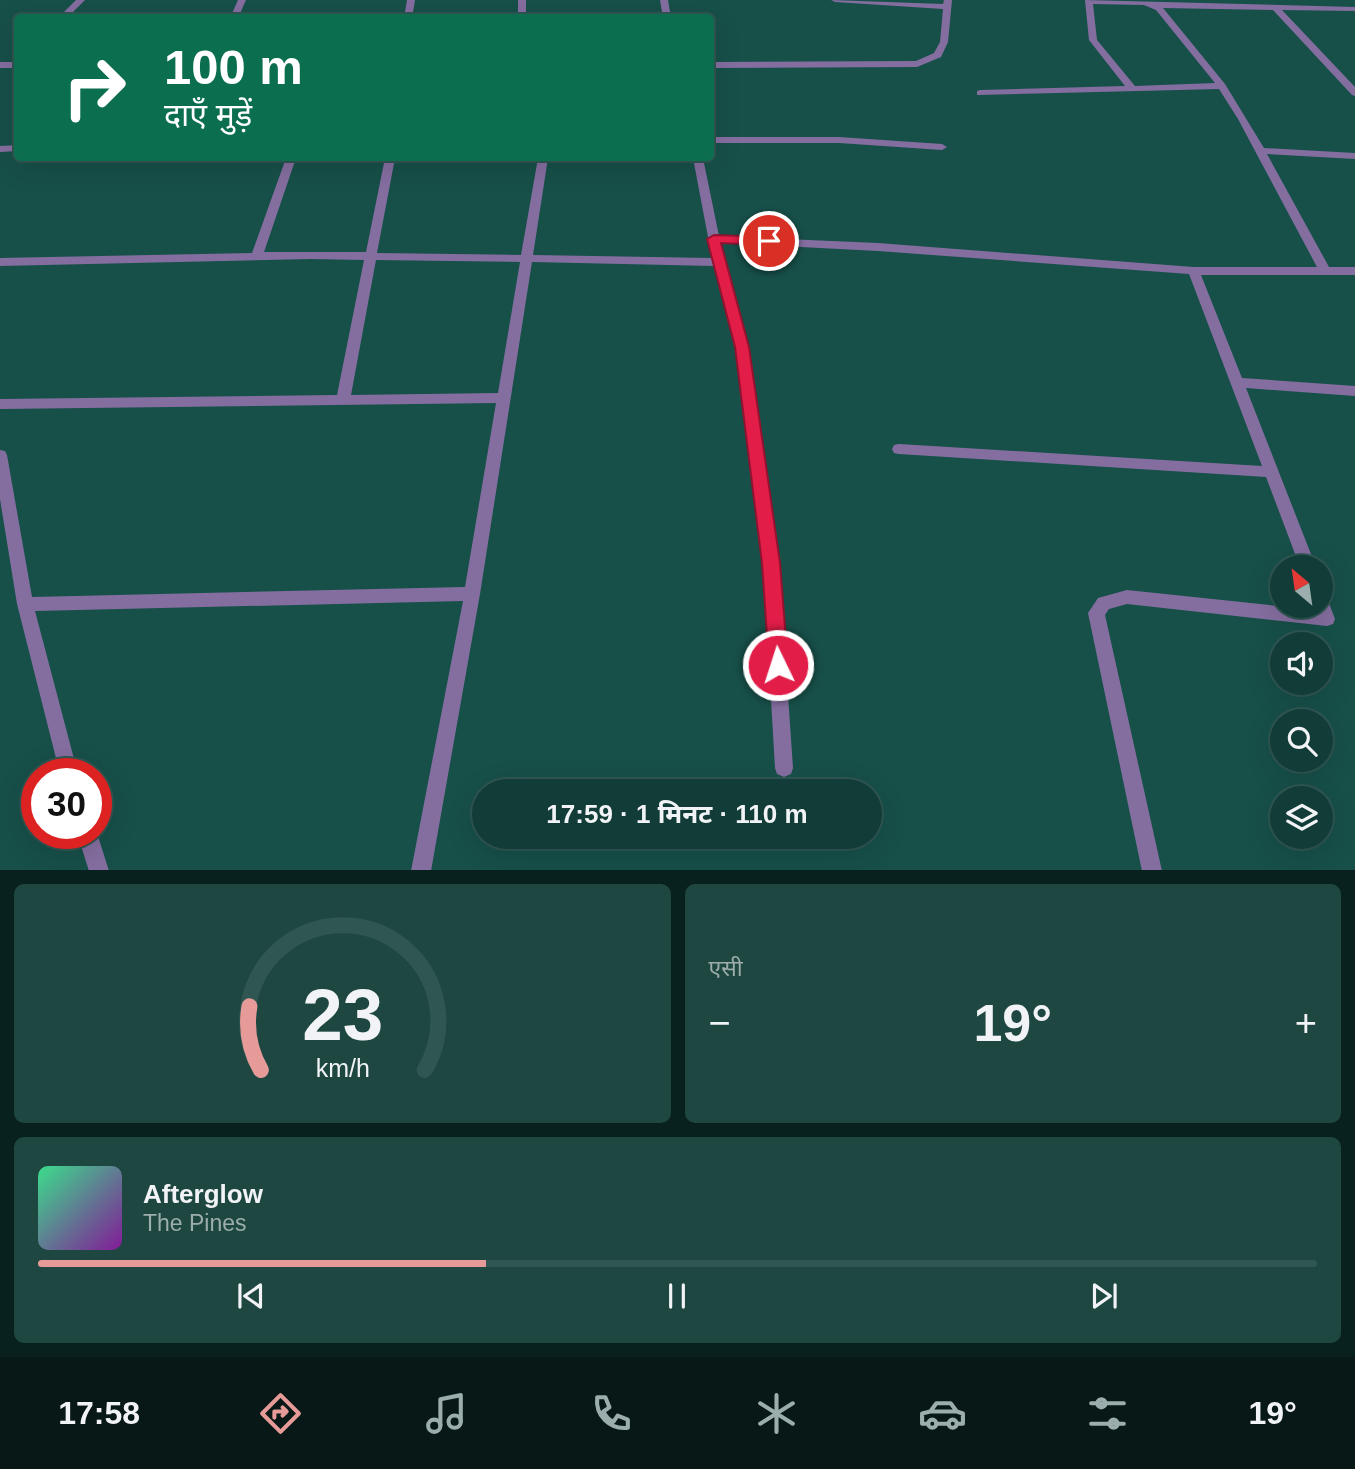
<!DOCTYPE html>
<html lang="hi">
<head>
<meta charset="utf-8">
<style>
	:root { --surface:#113c37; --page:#1e4742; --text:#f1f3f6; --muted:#9cadad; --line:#305652; --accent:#e69b98 }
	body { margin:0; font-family:Arial,"Noto Sans Devanagari",sans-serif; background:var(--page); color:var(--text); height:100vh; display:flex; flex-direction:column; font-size:26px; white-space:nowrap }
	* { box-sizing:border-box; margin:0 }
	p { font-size:23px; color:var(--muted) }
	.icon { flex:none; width:38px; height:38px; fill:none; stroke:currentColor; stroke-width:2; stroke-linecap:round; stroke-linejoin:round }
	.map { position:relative; height:870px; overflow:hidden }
	.sheet { display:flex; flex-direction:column; gap:14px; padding:14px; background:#09211e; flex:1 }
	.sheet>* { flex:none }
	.hud { position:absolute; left:14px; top:14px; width:700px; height:147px; border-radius:7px; box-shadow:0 7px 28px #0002,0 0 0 2px var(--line); background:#0b6e4f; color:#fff; overflow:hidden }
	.needle { width:46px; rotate:331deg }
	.controls { position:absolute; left:1270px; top:555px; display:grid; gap:14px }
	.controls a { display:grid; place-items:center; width:63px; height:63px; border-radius:50%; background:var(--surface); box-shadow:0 7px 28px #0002,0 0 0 2px var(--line); font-size:35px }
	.speed { position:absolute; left:21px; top:758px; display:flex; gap:14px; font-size:35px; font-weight:700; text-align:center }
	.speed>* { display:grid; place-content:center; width:91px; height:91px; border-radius:50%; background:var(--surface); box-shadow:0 7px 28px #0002,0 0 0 2px var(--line); line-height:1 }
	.speed .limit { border:10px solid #d22; background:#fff; color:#111 }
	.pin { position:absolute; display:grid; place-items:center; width:60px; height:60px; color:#fff; margin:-30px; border:4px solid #fff; border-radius:50%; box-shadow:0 2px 7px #0007 }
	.me { position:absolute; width:77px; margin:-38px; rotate:356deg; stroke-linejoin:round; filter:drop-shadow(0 0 5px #0008) }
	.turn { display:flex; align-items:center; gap:24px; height:147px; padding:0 35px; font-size:32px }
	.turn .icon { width:91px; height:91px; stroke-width:2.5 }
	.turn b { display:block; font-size:49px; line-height:60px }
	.big { font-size:52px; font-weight:700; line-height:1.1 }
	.sheet .card { flex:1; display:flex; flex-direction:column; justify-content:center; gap:10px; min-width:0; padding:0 24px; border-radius:10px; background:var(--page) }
	.sheet .dial { align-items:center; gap:0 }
	.dial svg { height:182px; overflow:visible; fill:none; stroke:var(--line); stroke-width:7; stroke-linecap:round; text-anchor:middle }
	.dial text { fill:var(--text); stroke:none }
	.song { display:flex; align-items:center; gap:21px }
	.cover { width:84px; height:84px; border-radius:10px; background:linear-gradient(135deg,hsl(150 70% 55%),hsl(290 70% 35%)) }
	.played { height:7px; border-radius:4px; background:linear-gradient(90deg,var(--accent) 35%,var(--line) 35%) }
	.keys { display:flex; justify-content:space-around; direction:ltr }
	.heat { display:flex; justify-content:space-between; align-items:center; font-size:38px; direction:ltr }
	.sheet .tiles { flex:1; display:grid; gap:14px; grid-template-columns:1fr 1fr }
	.card:last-child { grid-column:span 2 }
	.trip { position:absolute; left:472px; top:779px; width:410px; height:70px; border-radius:35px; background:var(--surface); box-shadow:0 7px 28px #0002,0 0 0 2px var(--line); font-weight:700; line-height:70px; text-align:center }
	.menu { display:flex; height:112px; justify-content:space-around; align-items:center; background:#071816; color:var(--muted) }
	.menu .icon { width:49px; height:49px }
	.menu .active { color:var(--accent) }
	.menu b { font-size:32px; color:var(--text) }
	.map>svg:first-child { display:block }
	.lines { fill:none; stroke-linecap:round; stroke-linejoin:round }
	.minor { fill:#846ea0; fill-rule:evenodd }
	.route { fill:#e11d48; stroke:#92132f; stroke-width:2 }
</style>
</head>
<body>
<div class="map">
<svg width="1355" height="871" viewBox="0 0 1355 871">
	<rect width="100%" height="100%" fill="#175049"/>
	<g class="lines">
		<path class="minor" d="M76,0H85L67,18H58Z
			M238,0H246L238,18H230Z
			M407,0H415L412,18H404Z
			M518,0H526V18H518Z
			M660,0H668L671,18H663Z
			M831,0L943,4L944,0H952L948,42L941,57L917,67L710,68V62L916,61L934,53L940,42L943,9L835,2Z
			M1085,0L1355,7V11L1282,10L1355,87V96L1352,95L1273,10L1163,8L1225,84L1264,148L1355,153V159L1267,154L1329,267H1355V275H1201L1242,378L1355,386V396L1246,388L1316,567H1300L1266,477L899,454L894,453L892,449L894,445L899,444L1262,466L1189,274L878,251L721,243L748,347L769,494L779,563L793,768L791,774L784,777L777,774L775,768L763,563L736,347L714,266L532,262L480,594L431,871H411L463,601L35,611L78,774H60L17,604L0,499V450L5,451L7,455L32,597L465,587L496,403L0,409V399L337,395L364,260L311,259L0,266V258L252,253L286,158H296L264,252H366L385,158H395L377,253L521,255L538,158H548L533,255L712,258L693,158H703L719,236L878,243L1194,267H1317L1238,119L1219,89L977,95V91L980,90L1125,86L1089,40ZM1093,4L1144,5L1156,10L1215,83L1135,86L1097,40ZM376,260L520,262L498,393L351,395Z
			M0,62H18V68H0Z
			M710,137H839L942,144L947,147L942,150L839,143H710Z
			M18,145V151L0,152V146Z
			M1127,590L1316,610L1314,606H1321V596L1327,598L1335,619L1333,624L1327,626L1127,604L1109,609L1105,615L1162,871H1142L1088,613L1098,598Z
			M96,832L97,833L109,871H89L77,833Z"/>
	</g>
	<path class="route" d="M714,235L769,237L775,241L769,245L721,243L749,347L780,563L788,665L785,671L778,674L771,671L769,665L762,563L735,347L707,239Z"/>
</svg>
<div class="controls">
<a><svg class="needle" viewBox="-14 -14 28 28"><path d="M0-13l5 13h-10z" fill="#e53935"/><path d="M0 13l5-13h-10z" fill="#9cadad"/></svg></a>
<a><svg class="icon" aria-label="sound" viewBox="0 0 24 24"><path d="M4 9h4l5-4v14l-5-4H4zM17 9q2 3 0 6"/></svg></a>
<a><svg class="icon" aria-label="search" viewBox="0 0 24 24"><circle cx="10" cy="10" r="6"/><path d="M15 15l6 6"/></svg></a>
<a><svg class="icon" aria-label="layers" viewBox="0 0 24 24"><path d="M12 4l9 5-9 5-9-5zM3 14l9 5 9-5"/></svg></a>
</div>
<div class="speed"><div class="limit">30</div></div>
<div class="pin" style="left:769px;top:241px;background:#d93025"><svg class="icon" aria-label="arrive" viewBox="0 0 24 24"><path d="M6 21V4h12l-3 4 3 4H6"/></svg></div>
<svg class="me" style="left:778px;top:665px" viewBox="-20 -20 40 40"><circle r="17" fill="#e11d48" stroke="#fff" stroke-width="3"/><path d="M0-11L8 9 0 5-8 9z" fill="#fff"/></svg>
<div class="trip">17:59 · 1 मिनट · 110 m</div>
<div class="hud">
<div class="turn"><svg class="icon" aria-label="right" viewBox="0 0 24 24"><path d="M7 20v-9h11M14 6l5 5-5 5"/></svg><div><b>100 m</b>दाएँ मुड़ें</div></div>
</div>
</div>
<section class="sheet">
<div class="tiles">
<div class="card dial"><svg viewBox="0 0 100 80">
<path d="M14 69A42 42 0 1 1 86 69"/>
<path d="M14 69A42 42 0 0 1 9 41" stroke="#e69b98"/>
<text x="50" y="56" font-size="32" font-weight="700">23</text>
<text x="50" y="72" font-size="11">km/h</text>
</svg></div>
<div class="card"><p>एसी</p>
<div class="heat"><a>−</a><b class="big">19°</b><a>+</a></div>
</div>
<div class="card">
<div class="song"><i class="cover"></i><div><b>Afterglow</b><p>The Pines</p></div></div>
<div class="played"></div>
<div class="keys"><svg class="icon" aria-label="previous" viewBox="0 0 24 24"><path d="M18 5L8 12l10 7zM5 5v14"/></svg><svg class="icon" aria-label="pause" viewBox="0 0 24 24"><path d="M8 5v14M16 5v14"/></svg><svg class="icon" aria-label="next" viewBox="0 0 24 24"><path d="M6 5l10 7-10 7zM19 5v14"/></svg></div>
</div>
</div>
</section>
<nav class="menu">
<b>17:58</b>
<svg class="icon active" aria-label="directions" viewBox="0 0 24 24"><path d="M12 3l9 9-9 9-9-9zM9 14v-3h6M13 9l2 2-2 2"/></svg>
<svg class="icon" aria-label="music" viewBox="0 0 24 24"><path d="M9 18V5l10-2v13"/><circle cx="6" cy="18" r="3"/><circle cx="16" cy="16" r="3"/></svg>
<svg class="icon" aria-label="phone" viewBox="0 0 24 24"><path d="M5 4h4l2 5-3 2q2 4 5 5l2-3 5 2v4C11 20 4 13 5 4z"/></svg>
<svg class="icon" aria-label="climate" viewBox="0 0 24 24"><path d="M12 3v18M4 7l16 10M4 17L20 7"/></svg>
<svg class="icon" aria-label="car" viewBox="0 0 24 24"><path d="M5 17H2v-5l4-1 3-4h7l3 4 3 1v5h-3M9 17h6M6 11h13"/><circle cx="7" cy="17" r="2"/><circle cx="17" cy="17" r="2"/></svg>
<svg class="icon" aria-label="filters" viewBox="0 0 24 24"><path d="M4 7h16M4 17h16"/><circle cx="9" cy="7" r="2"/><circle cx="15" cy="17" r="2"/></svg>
<b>19°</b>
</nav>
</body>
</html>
